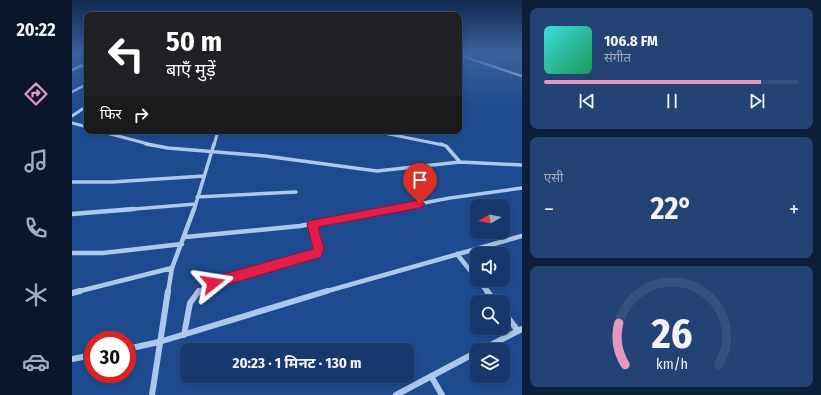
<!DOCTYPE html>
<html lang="hi">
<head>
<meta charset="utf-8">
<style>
	:root { --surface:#16386c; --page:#234374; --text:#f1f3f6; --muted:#9eacc2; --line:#35527f; --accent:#e797bd }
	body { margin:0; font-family:"Fira Sans Condensed","Noto Sans Devanagari",sans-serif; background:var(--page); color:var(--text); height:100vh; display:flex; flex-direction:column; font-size:15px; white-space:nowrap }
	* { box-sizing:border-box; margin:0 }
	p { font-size:13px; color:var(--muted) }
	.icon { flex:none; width:22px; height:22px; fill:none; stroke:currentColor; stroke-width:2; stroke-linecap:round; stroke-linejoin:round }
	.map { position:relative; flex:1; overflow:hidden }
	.panel { display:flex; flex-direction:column; gap:8px; padding:8px; background:#0c1f3b; width:299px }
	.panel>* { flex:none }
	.banner { position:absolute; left:12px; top:12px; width:378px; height:122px; border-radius:8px; box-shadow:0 2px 6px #0003,0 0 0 1px var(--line); background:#202124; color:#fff; overflow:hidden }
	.needle { width:26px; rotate:261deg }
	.tools { position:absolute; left:398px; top:199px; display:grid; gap:8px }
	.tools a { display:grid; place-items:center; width:40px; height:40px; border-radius:8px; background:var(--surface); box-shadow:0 2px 6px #0003,0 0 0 1px var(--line); font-size:20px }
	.speed { position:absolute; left:12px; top:331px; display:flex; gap:8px; font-size:20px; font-weight:700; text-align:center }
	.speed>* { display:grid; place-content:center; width:52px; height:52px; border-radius:50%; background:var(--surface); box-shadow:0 2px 6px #0003,0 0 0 1px var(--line); line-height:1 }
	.speed .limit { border:6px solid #d22; background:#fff; color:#111 }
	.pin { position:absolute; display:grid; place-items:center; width:34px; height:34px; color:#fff; margin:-41px -17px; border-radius:50% 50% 50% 0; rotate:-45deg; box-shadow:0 0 4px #0007 }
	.pin .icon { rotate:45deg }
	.me { position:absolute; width:44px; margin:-22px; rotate:75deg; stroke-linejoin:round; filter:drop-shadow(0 0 3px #0008) }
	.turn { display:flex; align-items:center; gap:14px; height:84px; padding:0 16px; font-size:18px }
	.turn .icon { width:52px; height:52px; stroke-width:2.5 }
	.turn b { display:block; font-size:28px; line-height:34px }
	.then { display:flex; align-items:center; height:38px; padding:0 16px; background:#0003; gap:8px; font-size:15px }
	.big { font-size:30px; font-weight:700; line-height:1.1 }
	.panel .tile { flex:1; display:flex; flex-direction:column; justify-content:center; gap:6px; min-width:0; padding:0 14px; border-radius:8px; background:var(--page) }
	.panel .dial { align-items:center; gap:0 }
	.dial svg { height:104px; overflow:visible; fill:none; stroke:var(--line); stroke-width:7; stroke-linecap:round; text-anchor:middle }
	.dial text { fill:var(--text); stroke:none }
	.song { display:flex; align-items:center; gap:12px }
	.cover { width:48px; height:48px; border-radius:6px; background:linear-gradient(135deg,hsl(180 70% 55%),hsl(150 70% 35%)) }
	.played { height:4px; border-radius:2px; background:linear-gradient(90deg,var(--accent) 85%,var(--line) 85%) }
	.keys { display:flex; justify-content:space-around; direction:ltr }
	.heat { display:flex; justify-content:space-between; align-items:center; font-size:22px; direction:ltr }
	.trip { position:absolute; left:108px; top:343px; width:234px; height:40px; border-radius:8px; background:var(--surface); box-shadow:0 2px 6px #0003,0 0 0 1px var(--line); font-weight:700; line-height:40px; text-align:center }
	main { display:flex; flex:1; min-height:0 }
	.dock { display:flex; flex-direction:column; width:72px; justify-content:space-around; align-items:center; background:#09162b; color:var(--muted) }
	.dock .icon { width:28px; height:28px }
	.dock .active { color:var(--accent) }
	.dock b { font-size:18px; color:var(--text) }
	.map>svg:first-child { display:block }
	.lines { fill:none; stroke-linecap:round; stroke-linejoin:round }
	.minor-far4 { stroke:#adc8ed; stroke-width:2.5 }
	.minor-far3 { stroke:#adc8ed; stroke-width:3 }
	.minor-far2 { stroke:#adc8ed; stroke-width:3.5 }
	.minor-far1 { stroke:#adc8ed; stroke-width:4.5 }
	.minor { stroke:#adc8ed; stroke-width:6 }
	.route { fill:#e11d48; stroke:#92132f }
</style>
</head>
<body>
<main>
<nav class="dock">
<b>20:22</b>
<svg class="icon active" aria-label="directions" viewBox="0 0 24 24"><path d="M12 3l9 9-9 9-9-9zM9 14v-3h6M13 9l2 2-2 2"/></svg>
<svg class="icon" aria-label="music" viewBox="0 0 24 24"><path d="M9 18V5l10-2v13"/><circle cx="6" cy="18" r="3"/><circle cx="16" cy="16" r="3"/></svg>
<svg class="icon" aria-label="phone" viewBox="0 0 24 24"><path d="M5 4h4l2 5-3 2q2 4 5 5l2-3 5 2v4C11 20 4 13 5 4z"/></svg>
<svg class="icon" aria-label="climate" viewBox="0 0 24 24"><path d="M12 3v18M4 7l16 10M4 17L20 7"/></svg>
<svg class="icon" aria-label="car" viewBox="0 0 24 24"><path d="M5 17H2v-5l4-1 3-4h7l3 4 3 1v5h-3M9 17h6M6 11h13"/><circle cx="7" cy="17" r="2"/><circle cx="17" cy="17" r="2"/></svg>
</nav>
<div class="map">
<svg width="450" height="395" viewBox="0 0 450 395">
	<rect width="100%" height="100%" fill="#1e4b90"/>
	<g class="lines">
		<path class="minor-far4" d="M387,55L450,76
			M0,70L15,63
			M0,92L15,84"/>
		<path class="minor-far3" d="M0,116L15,106
			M0,123L15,127
			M27,131L80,145
			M302,131L371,145
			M142,145L146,131"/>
		<path class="minor-far2" d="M74,144L96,148L193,156L305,171L388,162L450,165
			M369,144L374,146L388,162
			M0,182H40L132,176
			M125,197L224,192
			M50,210L124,204
			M122,210L142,144
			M314,210L378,198L450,188"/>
		<path class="minor-far1" d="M0,214L62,209
			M113,237L228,226L319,209
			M0,253H31L110,244
			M385,254L405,279
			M406,280L415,292
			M4,292L100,268
			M96,292L100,268L122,209
			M126,292L141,283L245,253L247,249L240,224
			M252,292L450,236"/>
		<path class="minor" d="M415,291L423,302
			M0,293L8,291
			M431,311L446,331
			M112,335L118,303L127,291
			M55,349L87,342L255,291
			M409,350L450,329
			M0,359L21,355
			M359,376L370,395
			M80,395L96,291
			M324,395L405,352"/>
	</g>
	<linearGradient id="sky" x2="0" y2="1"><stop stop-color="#10294f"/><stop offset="0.49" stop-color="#3b619c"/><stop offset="1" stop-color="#3b619c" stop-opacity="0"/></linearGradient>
	<rect width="450" height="107" fill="url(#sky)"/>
	<path class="route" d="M348,200L353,204L348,208L246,227L252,249L249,257L141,289L137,287L135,283L137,279L141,277L241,249L235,224L236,221Z"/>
</svg>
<div class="tools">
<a><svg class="needle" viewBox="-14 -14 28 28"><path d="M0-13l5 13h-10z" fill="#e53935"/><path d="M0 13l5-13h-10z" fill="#9eacc2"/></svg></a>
<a><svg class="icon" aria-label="sound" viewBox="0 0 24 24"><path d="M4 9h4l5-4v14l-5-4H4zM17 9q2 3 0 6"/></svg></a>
<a><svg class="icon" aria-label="search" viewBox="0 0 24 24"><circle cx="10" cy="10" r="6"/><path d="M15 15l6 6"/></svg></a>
<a><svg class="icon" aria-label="layers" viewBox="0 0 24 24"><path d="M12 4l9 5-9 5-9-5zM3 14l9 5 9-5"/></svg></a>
</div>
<div class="speed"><div class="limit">30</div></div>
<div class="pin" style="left:348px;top:204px;background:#d93025"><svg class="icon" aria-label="arrive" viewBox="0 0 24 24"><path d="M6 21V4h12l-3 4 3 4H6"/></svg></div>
<svg class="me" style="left:141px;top:283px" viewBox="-20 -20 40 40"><path d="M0-17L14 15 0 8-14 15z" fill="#e11d48" stroke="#fff" stroke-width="4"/></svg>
<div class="trip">20:23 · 1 मिनट · 130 m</div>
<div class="banner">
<div class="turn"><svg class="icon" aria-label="left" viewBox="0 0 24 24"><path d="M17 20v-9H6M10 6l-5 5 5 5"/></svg><div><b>50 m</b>बाएँ मुड़ें</div></div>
<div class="then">फिर<svg class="icon" aria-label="right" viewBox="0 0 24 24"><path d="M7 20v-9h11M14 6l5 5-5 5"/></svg></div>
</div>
</div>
<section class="panel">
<div class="tile">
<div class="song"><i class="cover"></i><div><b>106.8 FM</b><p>संगीत</p></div></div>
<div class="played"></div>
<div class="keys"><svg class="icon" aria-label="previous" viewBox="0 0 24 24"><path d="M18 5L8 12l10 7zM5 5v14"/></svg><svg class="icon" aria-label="pause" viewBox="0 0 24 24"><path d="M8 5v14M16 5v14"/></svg><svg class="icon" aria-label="next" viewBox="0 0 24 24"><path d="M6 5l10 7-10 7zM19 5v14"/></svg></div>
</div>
<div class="tile"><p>एसी</p>
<div class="heat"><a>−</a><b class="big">22°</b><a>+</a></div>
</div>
<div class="tile dial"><svg viewBox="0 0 100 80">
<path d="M14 69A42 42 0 1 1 86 69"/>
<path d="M14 69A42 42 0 0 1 9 37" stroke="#e797bd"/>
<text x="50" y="56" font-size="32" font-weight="700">26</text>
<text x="50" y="72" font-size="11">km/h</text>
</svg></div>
</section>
</main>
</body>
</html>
